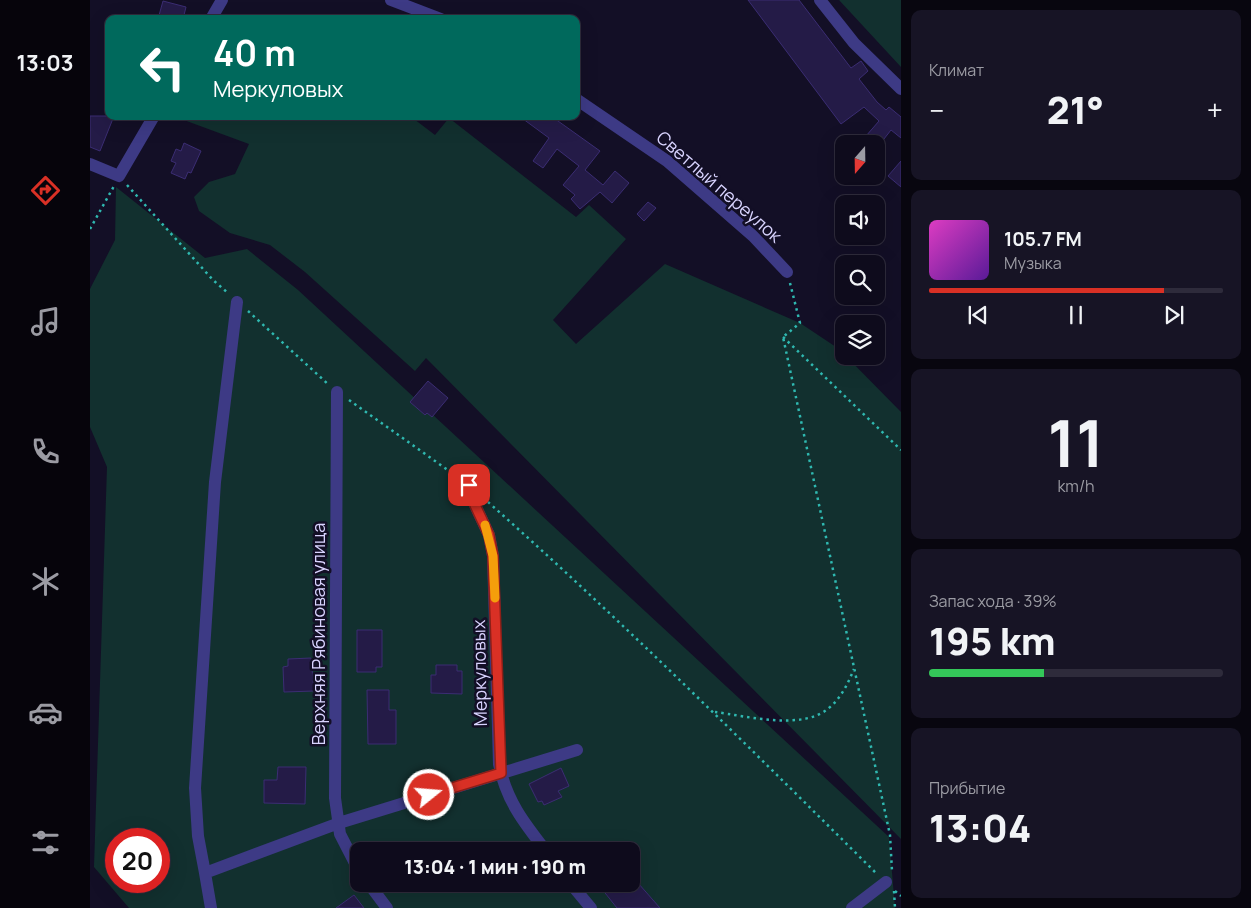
<!DOCTYPE html>
<html lang="ru">
<head>
<meta charset="utf-8">
<style>
	:root { --surface:#0e0b1c; --page:#171425; --text:#f1f3f6; --muted:#9b9ba3; --line:#2e2b3b; --accent:#d93025 }
	body { margin:0; font-family:Manrope,sans-serif; background:var(--page); color:var(--text); height:100vh; display:flex; flex-direction:column; font-size:19px; white-space:nowrap }
	* { box-sizing:border-box; margin:0 }
	p { font-size:16px; color:var(--muted) }
	.icon { flex:none; width:28px; height:28px; fill:none; stroke:currentColor; stroke-width:2; stroke-linecap:round; stroke-linejoin:round }
	.map { position:relative; flex:1; overflow:hidden }
	.panel { display:flex; flex-direction:column; gap:10px; padding:10px; background:#08060f; width:350px }
	.panel>* { flex:none }
	.top-card { position:absolute; left:15px; top:15px; width:475px; height:105px; border-radius:10px; box-shadow:0 5px 20px #0002,0 0 0 1px var(--line); background:#00695c; color:#fff; overflow:hidden }
	.needle { width:32px; rotate:200deg }
	.fabs { position:absolute; left:745px; top:135px; display:grid; gap:10px }
	.fabs a { display:grid; place-items:center; width:50px; height:50px; border-radius:10px; background:var(--surface); box-shadow:0 5px 20px #0002,0 0 0 1px var(--line); font-size:25px }
	.speed { position:absolute; left:15px; top:828px; display:flex; gap:10px; font-size:25px; font-weight:700; text-align:center }
	.speed>* { display:grid; place-content:center; width:65px; height:65px; border-radius:50%; background:var(--surface); box-shadow:0 5px 20px #0002,0 0 0 1px var(--line); line-height:1 }
	.speed .limit { border:8px solid #d22; background:#fff; color:#111 }
	.pin { position:absolute; display:grid; place-items:center; width:42px; height:42px; color:#fff; margin:-21px; border-radius:10px; box-shadow:0 2px 8px #0006 }
	.me { position:absolute; width:55px; margin:-28px; rotate:73deg; stroke-linejoin:round; filter:drop-shadow(0 0 4px #0008) }
	.turn { display:flex; align-items:center; gap:18px; height:105px; padding:0 25px; font-size:22px }
	.turn .icon { width:65px; height:65px; stroke-width:2.5 }
	.turn b { display:block; font-size:35px; line-height:42px }
	.big { font-size:38px; font-weight:800; line-height:1.1 }
	.panel .card { flex:1; display:flex; flex-direction:column; justify-content:center; gap:8px; min-width:0; padding:0 18px; border-radius:10px; background:var(--page) }
	.panel .dial { align-items:center; gap:0 }
	.dial b { font-size:65px; line-height:1 }
	.song { display:flex; align-items:center; gap:15px }
	.cover { width:60px; height:60px; border-radius:8px; background:linear-gradient(135deg,hsl(310 70% 55%),hsl(270 70% 35%)) }
	.played { height:5px; border-radius:2px; background:linear-gradient(90deg,var(--accent) 80%,var(--line) 80%) }
	.keys { display:flex; justify-content:space-around; direction:ltr }
	.heat { display:flex; justify-content:space-between; align-items:center; font-size:28px; direction:ltr }
	.charge { height:8px; border-radius:4px; background:linear-gradient(90deg,#34c759 39%,var(--line) 0) }
	.trip { position:absolute; left:260px; top:842px; width:290px; height:50px; border-radius:10px; background:var(--surface); box-shadow:0 5px 20px #0002,0 0 0 1px var(--line); font-weight:800; line-height:50px; text-align:center }
	main { display:flex; flex:1; min-height:0 }
	.tabs { display:flex; flex-direction:column; width:90px; justify-content:space-around; align-items:center; background:#06040b; color:var(--muted) }
	.tabs .icon { width:35px; height:35px }
	.tabs .current { color:var(--accent) }
	.tabs b { font-size:22px; color:var(--text) }
	.map>svg:first-child { display:block }
	.green { fill:#12302f; fill-rule:evenodd }
	.building { fill:#241b47; stroke:#3b2d73 }
	.lines { fill:none; stroke-linecap:round; stroke-linejoin:round }
	.path { stroke:#2fb8b0; stroke-width:2.5; stroke-dasharray:2.5 4; stroke-linecap:butt }
	.minor { stroke:#3d3a85; stroke-width:12 }
	.route-casing { stroke:#8d1f18; stroke-width:12 }
	.route { stroke:#d93025; stroke-width:9 }
	.slow { stroke:#f59e0b; stroke-width:9 }
	.labels { text-anchor:middle; stroke-width:5; stroke-linejoin:round; paint-order:stroke }
	.street-label { font-size:18px; fill:#d9d4ff; stroke:#130f26 }
</style>
</head>
<body>
<main>
<nav class="tabs">
<b>13:03</b>
<svg class="icon current" aria-label="directions" viewBox="0 0 24 24"><path d="M12 3l9 9-9 9-9-9zM9 14v-3h6M13 9l2 2-2 2"/></svg>
<svg class="icon" aria-label="music" viewBox="0 0 24 24"><path d="M9 18V5l10-2v13"/><circle cx="6" cy="18" r="3"/><circle cx="16" cy="16" r="3"/></svg>
<svg class="icon" aria-label="phone" viewBox="0 0 24 24"><path d="M5 4h4l2 5-3 2q2 4 5 5l2-3 5 2v4C11 20 4 13 5 4z"/></svg>
<svg class="icon" aria-label="climate" viewBox="0 0 24 24"><path d="M12 3v18M4 7l16 10M4 17L20 7"/></svg>
<svg class="icon" aria-label="car" viewBox="0 0 24 24"><path d="M5 17H2v-5l4-1 3-4h7l3 4 3 1v5h-3M9 17h6M6 11h13"/><circle cx="7" cy="17" r="2"/><circle cx="17" cy="17" r="2"/></svg>
<svg class="icon" aria-label="filters" viewBox="0 0 24 24"><path d="M4 7h16M4 17h16"/><circle cx="9" cy="7" r="2"/><circle cx="15" cy="17" r="2"/></svg>
</nav>
<div class="map">
<svg width="811" height="908" viewBox="0 0 811 908">
	<rect width="100%" height="100%" fill="#130f26"/>
	<path class="green" d="M749,0H811V67Z
		M83,116H320L345,135L359,118L486,217L499,205L536,239L463,320L486,344L575,264L710,323L749,349L811,412V839L336,358L325,371L215,272L180,245L140,233L109,211L104,197L119,182L145,174L159,144Z
		M26,187L115,258L157,249L208,290L799,837L805,908H39L4,867L17,467L0,427V289L25,240ZM26,839H69V881H26ZM269,851H541V884H269Z"/>
	<path class="building" d="M658,0H709L761,68L771,61L778,71L769,79L787,102L796,110L799,107L811,117V138L801,130L790,144H769L789,121L774,107L751,124Z
		M73,1L96,7L93,19H68Z
		M0,116H24L10,151L0,147Z
		M429,116H461L510,151L495,170L513,185L525,171L539,183L522,203L510,192L490,209L481,199L485,195L473,185L489,166L467,149L453,168L443,161L459,138Z
		M94,143L111,151L101,173L98,172L95,179L81,173L86,163L81,161L86,149L91,151Z
		M811,161V187L798,176Z
		M558,202L566,208L554,221L547,214Z
		M338,381L358,398L342,417L337,413L335,415L320,402Z
		M267,630H292V667H286V672H267Z
		M221,658L224,691L194,692L193,667L198,666V659Z
		M346,665H367V671H372V694L341,693V675H346Z
		M277,690H299V710H306V744H278Z
		M188,767H216L215,804L174,803V780H187Z
		M471,768L479,786L468,791L472,797L454,805L452,801L448,802L439,784Z
		M541,875L570,908H527L508,884H541Z
		M264,895L274,908H246Z"/>
	<g class="lines">
		<path class="path" d="M37,185L123,280L139,294
			M0,229L24,186
			M700,283L710,323L693,337L800,835L802,871
			M158,311L239,385
			M693,337L811,450
			M259,400L369,478
			M398,502C532,621 659,747 786,873
			M625,712C657,716 712,731 739,708C752,697 758,683 764,669
			M804,891L805,908
			M805,891L811,896"/>
		<path class="minor" d="M301,0L351,19
			M730,0L764,43L811,89
			M121,19L132,0
			M486,99L577,161L663,236L697,272
			M0,164L29,176L64,116
			M247,392L245,798L250,834L269,871
			M379,485L378,490L399,535L403,556L409,764C416,800 434,823 456,851
			M115,873L108,836L105,788L125,482L147,302
			M279,884L297,908
			M481,884L501,908
			M121,908L115,873L249,823L487,750
			M762,908L796,882"/>
	</g>
	<g class="lines">
		<g class="route-casing">
			<path id="route" d="M339,795L411,773L403,556L399,535L378,490L379,485"/>
		</g>
		<use href="#route" class="route"/>
		<path class="slow" d="M395,525L403,556L405,598"/>
	</g>
	<g class="labels">
		<g class="street-label">
			<text transform="translate(629 187) rotate(41)" y="6">Светлый переулок</text>
			<text transform="translate(229 634) rotate(-90)" y="6">Верхняя Рябиновая улица</text>
			<text transform="translate(390 673) rotate(-91)" y="6">Меркуловых</text>
		</g>
	</g>
</svg>
<div class="fabs">
<a><svg class="needle" viewBox="-14 -14 28 28"><path d="M0-13l5 13h-10z" fill="#e53935"/><path d="M0 13l5-13h-10z" fill="#9b9ba3"/></svg></a>
<a><svg class="icon" aria-label="sound" viewBox="0 0 24 24"><path d="M4 9h4l5-4v14l-5-4H4zM17 9q2 3 0 6"/></svg></a>
<a><svg class="icon" aria-label="search" viewBox="0 0 24 24"><circle cx="10" cy="10" r="6"/><path d="M15 15l6 6"/></svg></a>
<a><svg class="icon" aria-label="layers" viewBox="0 0 24 24"><path d="M12 4l9 5-9 5-9-5zM3 14l9 5 9-5"/></svg></a>
</div>
<div class="speed"><div class="limit">20</div></div>
<div class="pin" style="left:379px;top:485px;background:#d93025"><svg class="icon" aria-label="arrive" viewBox="0 0 24 24"><path d="M6 21V4h12l-3 4 3 4H6"/></svg></div>
<svg class="me" style="left:339px;top:795px" viewBox="-20 -20 40 40"><circle r="17" fill="#d93025" stroke="#fff" stroke-width="3"/><path d="M0-11L8 9 0 5-8 9z" fill="#fff"/></svg>
<div class="trip">13:04 · 1 мин · 190 m</div>
<div class="top-card">
<div class="turn"><svg class="icon" aria-label="left" viewBox="0 0 24 24"><path d="M17 20v-9H6M10 6l-5 5 5 5"/></svg><div><b>40 m</b>Меркуловых</div></div>
</div>
</div>
<section class="panel">
<div class="card"><p>Климат</p>
<div class="heat"><a>−</a><b class="big">21°</b><a>+</a></div>
</div>
<div class="card">
<div class="song"><i class="cover"></i><div><b>105.7 FM</b><p>Музыка</p></div></div>
<div class="played"></div>
<div class="keys"><svg class="icon" aria-label="previous" viewBox="0 0 24 24"><path d="M18 5L8 12l10 7zM5 5v14"/></svg><svg class="icon" aria-label="pause" viewBox="0 0 24 24"><path d="M8 5v14M16 5v14"/></svg><svg class="icon" aria-label="next" viewBox="0 0 24 24"><path d="M6 5l10 7-10 7zM19 5v14"/></svg></div>
</div>
<div class="card dial"><b>11</b><p>km/h</p></div>
<div class="card"><p>Запас хода · 39%</p><b class="big">195 km</b><div class="charge"></div></div>
<div class="card"><p>Прибытие</p><b class="big">13:04</b></div>
</section>
</main>
</body>
</html>
